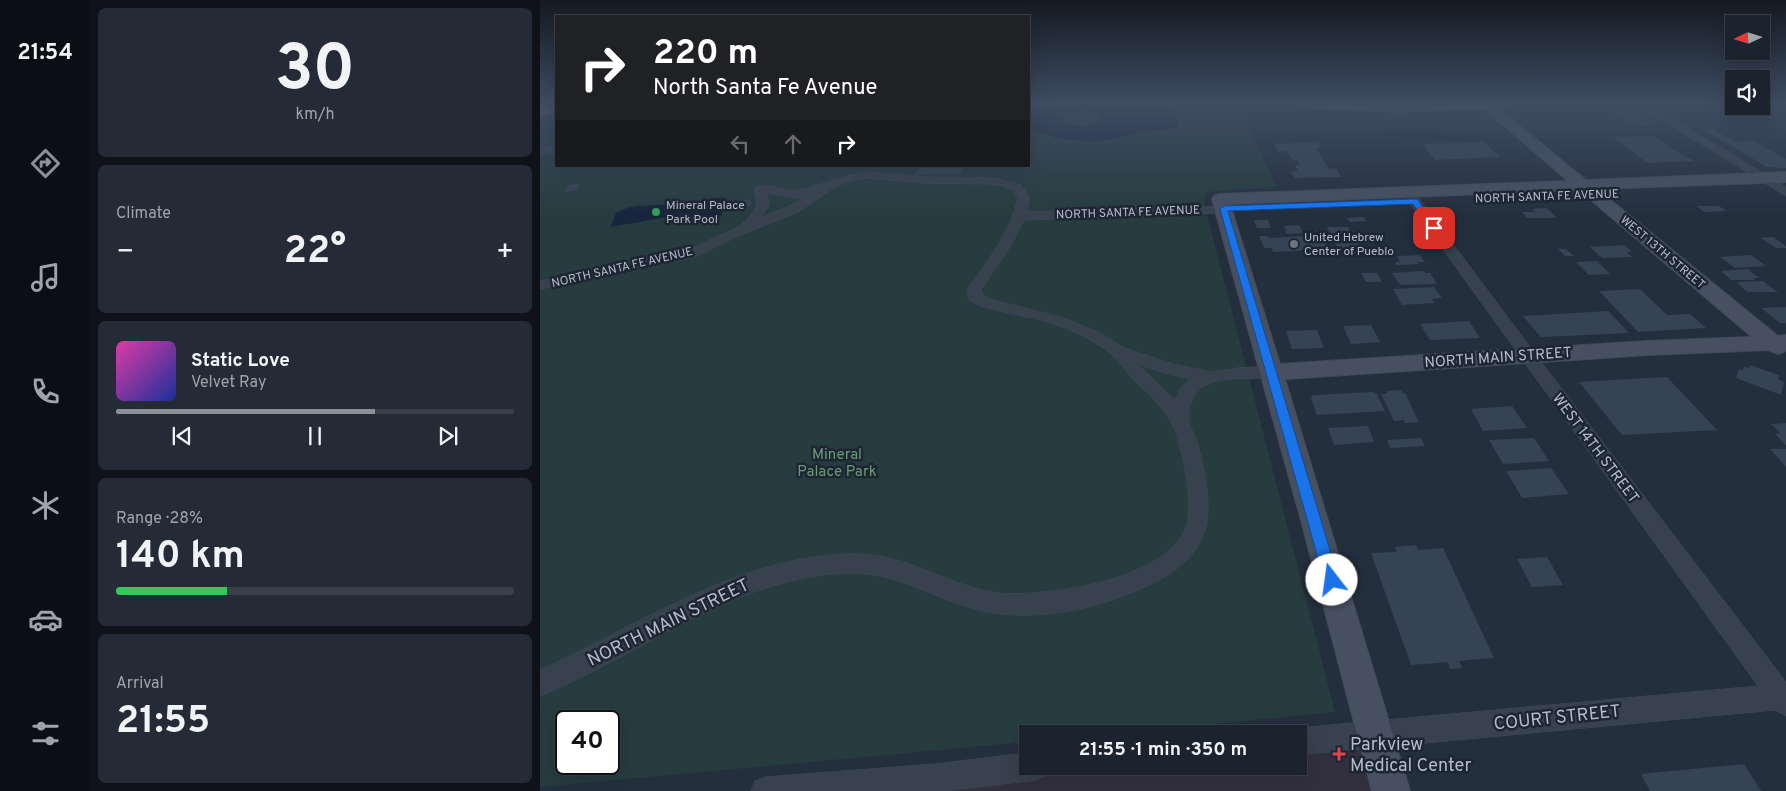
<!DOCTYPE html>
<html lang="en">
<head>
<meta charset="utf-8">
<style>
	:root { --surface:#1b232e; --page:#242b36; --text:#f1f3f6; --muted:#a0a4aa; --line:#39404a; --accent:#8c9099 }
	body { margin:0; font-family:Overpass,sans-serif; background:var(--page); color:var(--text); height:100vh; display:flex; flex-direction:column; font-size:19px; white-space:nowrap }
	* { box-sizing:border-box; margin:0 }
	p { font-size:16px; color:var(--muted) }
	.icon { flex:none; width:28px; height:28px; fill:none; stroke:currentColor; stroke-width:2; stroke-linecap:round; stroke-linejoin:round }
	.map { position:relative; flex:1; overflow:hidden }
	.side { display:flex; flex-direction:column; gap:8px; padding:8px; background:#0f1319; width:450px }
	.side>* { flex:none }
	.hud { position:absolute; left:15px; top:15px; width:475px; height:152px; border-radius:0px; box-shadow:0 5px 20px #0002,0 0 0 1px var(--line); background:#202124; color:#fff; overflow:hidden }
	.needle { width:32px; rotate:266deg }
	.tools { position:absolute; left:1185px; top:15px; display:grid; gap:10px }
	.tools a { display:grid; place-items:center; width:45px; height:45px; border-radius:0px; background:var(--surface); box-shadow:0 5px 20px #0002,0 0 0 1px var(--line); font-size:25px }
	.speed { position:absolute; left:15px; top:710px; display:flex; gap:10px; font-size:25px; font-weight:700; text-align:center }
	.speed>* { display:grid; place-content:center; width:65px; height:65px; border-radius:50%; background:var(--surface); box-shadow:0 5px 20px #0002,0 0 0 1px var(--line); line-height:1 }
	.speed .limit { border:2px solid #111; border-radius:8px; background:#fff; color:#111 }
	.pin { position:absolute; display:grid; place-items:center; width:42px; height:42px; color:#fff; margin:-21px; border-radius:10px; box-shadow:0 2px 8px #0006 }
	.me { position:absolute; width:55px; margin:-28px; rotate:345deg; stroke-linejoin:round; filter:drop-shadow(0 0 4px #0008) }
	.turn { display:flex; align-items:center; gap:18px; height:105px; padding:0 15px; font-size:22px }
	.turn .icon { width:65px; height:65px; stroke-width:2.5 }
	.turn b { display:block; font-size:35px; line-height:42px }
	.lanes { display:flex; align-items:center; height:48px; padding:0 15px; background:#0003; justify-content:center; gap:25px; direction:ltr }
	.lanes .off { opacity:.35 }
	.big { font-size:38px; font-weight:700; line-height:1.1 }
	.side .tile { flex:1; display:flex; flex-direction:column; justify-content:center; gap:8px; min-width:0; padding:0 18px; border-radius:8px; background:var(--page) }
	.side .dial { align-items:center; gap:0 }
	.dial b { font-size:65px; line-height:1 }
	.song { display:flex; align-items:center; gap:15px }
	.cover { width:60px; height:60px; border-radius:8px; background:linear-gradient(135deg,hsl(320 70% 55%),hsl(230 70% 35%)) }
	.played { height:5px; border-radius:2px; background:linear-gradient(90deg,var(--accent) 65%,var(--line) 65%) }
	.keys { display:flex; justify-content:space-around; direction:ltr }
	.heat { display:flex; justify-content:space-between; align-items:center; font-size:28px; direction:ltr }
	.charge { height:8px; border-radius:4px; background:linear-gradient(90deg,#34c759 28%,var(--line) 0) }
	.trip { position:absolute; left:479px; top:725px; width:288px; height:50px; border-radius:0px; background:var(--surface); box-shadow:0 5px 20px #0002,0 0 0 1px var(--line); font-weight:700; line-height:50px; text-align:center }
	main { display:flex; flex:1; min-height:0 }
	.tab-bar { display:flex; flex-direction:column; width:90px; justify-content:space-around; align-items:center; background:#0b0e12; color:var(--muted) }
	.tab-bar .icon { width:35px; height:35px }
	.tab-bar .selected { color:var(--accent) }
	.tab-bar b { font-size:22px; color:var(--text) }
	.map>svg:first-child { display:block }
	.medical { fill:#32303f }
	.green { fill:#263c3f; fill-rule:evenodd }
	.water { fill:#17263c; fill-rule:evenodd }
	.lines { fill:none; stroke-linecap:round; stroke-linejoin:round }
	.stream { stroke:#17263c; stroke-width:4 }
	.building { fill:#364354 }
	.street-casing { stroke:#414a57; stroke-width:1 }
	.secondary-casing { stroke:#414a57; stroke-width:2 }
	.highway-casing { stroke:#434c59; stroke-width:1 }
	.street { fill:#38414e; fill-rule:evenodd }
	.secondary { fill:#465061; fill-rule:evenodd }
	.highway { fill:#746855; fill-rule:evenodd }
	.route { fill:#1a73e8; stroke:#114b97 }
	.leisure-dot { fill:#2e9e5b; stroke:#1d2633; stroke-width:2 }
	.worship-dot { fill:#6b7280; stroke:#1d2633; stroke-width:2 }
	.health-dot { fill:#e0444e; stroke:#1d2633; stroke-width:2 }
	.labels { text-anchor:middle; stroke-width:5; stroke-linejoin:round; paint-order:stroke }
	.far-street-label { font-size:12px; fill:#b4bcc9; stroke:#1d2633 }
	.far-poi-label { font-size:12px; fill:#b4bcc9; stroke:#1d2633; text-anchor:start }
	.street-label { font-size:15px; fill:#b4bcc9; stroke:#1d2633 }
	.park-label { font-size:15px; fill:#6b9a76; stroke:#1d2633 }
	.near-street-label { font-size:18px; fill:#b4bcc9; stroke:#1d2633 }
	.near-poi-label { font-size:18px; fill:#b4bcc9; stroke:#1d2633; text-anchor:start }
</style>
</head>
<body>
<main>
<nav class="tab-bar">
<b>21:54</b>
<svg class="icon selected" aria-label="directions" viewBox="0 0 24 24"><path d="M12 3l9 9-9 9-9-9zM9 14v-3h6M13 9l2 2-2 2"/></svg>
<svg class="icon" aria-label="music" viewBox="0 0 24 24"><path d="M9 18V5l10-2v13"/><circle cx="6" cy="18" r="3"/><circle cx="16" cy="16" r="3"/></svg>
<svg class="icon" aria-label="phone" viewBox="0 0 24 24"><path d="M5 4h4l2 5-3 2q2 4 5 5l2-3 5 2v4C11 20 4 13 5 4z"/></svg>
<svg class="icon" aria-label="climate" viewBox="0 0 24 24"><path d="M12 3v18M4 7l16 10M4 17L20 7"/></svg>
<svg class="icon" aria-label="car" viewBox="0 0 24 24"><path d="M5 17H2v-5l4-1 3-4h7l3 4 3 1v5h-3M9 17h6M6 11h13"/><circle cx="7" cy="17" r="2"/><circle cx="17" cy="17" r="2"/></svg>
<svg class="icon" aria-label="filters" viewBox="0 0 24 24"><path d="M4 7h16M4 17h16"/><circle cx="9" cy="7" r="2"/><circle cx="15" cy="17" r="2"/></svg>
</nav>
<section class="side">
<div class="tile dial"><b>30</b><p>km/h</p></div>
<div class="tile"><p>Climate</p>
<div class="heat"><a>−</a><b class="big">22°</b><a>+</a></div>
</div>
<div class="tile">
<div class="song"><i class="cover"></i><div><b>Static Love</b><p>Velvet Ray</p></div></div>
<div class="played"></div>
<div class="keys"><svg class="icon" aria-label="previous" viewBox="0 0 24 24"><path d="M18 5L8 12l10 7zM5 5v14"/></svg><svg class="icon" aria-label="pause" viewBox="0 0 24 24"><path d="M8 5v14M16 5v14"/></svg><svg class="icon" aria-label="next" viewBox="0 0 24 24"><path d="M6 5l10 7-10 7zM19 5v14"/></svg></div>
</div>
<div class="tile"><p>Range · 28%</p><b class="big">140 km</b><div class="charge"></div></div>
<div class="tile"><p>Arrival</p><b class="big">21:55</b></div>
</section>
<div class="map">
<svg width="1246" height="791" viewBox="0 0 1246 791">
	<rect width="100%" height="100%" fill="#242f3e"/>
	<path class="medical" d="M834,736L851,791H225L496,766H758V742Z"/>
	<path class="green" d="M489,104H656L702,113L737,187L666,192L664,203L795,712L575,734H488L487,742L0,787V116L16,115V166H489ZM26,721H69V764H26Z"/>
	<path class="water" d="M489,104L627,105L635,111L638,123L637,126L631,129L601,132L574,139L551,142L515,138L489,128ZM543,111L558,114L561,119C552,128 535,128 524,122V117L531,113Z
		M183,197L182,215L157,223L149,213L71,227L76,213L87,208L98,206L151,203Z"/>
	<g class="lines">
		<path class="stream" d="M844,133L890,136L889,134
			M890,136L921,139"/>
	</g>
	<path class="building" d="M1081,104L1114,125H1094L1063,105Z
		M1162,129H1173L1196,142L1214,141L1246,159V168L1227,167Z
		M1113,136L1134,150L1154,161L1107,163L1073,137Z
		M778,142L781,148H776L789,169L796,168L801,177L755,178L751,172L758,171L755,165H760L757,160H753L747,151L738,152L734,144Z
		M944,142L960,157L895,160L882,144Z
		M16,145V154H0V146Z
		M380,166H418L424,167L420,174L374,175Z
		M41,183L38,190L25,192L28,185Z
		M211,199V206L194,209V202Z
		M1156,206H1179L1187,211L1164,212Z
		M1007,208L1017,218H987L982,212H995L992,209Z
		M824,217L826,221L810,222L807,218Z
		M714,220H728L731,228H717Z
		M759,225L763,233L747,234L744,226Z
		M787,227H808L822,251L800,252Z
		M782,235L789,249L733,252L732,248H724L719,236H728L729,238Z
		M1233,237L1246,246V248H1236L1220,238Z
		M1085,245L1092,252H1087L1092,257L1062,258L1050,247Z
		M1018,249H1026L1034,256H1025Z
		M880,255L885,262H877L879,264L857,265L855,262H860L857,256Z
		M1211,255L1226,266L1195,268L1180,257Z
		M1057,261L1070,274L1049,275L1036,262Z
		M1208,269L1219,278H1213L1215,280H1191L1181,271Z
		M884,271L885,273H890L897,284L860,285L852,273Z
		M821,273H837L842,282H826Z
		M1223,281L1238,292H1207L1196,282Z
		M894,287L902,298L892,299L894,303L862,305L853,289Z
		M1100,289L1127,315L1150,314L1166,328L1098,332L1059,291Z
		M1246,307V323H1240L1221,308Z
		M1068,311L1089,333L1001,337L983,316Z
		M929,321L940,338L890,340L880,324Z
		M831,325L840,342L811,344L803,326Z
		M777,330L784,348L752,349L746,331Z
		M1210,365L1239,375L1238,379L1244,382L1241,395L1196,378L1199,369L1203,370L1204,367L1209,368Z
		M1127,377L1177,430L1082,435L1039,382Z
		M861,390L863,393H865L879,422L865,423L864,420L854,421L841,394H848L846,391Z
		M833,392L837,394L845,411L777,415L771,398L773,395Z
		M972,406L987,428L943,431L931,409Z
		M1246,423V445L1235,434L1240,433L1231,424Z
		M828,426L834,442L794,445L788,428Z
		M881,438L885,446L850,448L847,440Z
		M994,438L1009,461L963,464L949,440Z
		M1230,449H1246V467Z
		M1011,468L1029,494L982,498L966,471Z
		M876,545L878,550L903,548L954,658L919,661L922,668L910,669L908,662L871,665L831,553L857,552L855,547Z
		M1007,557L1023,585L992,587L977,559Z
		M1204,764L1221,791H1110L1101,774Z"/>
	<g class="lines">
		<g class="street-casing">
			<path id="street" d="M1104,105H1110L1246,187V196L1104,109Z
				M328,172L382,177L455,178L481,185L490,198L487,212L688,206L690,209L684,213L484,220L470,247L441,290L443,295L450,299L527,319L560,333L584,348L633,364L671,372L698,368L730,366L736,368L738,372L736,376C712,382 683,373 661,388C652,394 647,412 649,422C651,430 656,437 658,445C675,513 678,554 605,587C553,611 484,625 428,607C378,591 350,569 295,574C187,582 98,656 0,696V670C88,630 177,571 274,557C300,553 328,552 353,559C389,568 422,589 459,593C508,597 626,580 646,527C654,505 643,450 634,428C626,410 611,396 597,383C588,374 581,364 572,355C553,338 525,327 501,320C487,316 438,309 430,300C428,298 427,292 427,290C447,261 470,233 478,198L473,189L455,184L382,183L328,178L314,180L296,186L258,212L196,237L155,257L0,289V281L146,251L200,226L210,216L217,205L214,189L216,187C230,183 245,192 259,190C283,185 303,175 328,172ZM227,193L257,198L267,195L250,206L222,217L229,205ZM598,364L624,373L651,379L641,387L635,400Z
				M867,187L871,188L993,351L1246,682V716L1235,710L758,755V734H748L758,728L1218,686L863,194L861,191Z
				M488,753V766H510L506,776L496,780L404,791H211L215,781L225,777L395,764Z"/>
		</g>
		<g class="secondary-casing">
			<path id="secondary" d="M939,104H953L1046,180L1246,172V182L1057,189L1238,336L1246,335V351L1238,354L1228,350L1108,355L745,379L870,791H832L762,524L672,199L674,196L680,194L1028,181ZM1039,190L1212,337L1108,341L740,364L690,204Z"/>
		</g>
		<g class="highway-casing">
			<path id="highway" d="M756,104H970L963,108L856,112L763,108Z
				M16,105V113L0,116V106Z"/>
		</g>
		<use href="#street" class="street"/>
		<use href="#secondary" class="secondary"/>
		<use href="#highway" class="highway"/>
	</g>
	<linearGradient id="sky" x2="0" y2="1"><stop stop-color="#141a22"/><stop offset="0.48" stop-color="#3f4d63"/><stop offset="1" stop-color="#3f4d63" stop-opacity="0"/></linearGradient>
	<rect width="1246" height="215" fill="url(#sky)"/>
	<path class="route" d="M875,199L878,200L897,227V230H891L873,204L688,211L799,580L797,585L792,587L786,585L784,580L680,209L684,206Z"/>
	<circle class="leisure-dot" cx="116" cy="212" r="5"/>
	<circle class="worship-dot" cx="754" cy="244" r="5"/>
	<path class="health-dot" d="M796.5 746.5h5v5h5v5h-5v5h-5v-5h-5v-5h5z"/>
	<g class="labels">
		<g class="far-street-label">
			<text transform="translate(1007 196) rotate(-2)" y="4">NORTH SANTA FE AVENUE</text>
			<text transform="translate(588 212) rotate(-2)" y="4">NORTH SANTA FE AVENUE</text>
			<text transform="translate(1123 252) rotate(40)" y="4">WEST 13TH STREET</text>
			<text transform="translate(82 267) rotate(-13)" y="4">NORTH SANTA FE AVENUE</text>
		</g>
		<g class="far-poi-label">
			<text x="126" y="209">Mineral Palace<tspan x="126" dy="14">Park Pool</tspan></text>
			<text x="764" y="241">United Hebrew<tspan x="764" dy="14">Center of Pueblo</tspan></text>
		</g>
		<g class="street-label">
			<text transform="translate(958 357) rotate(-4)" y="5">NORTH MAIN STREET</text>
			<text transform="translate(1056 448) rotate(53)" y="5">WEST 14TH STREET</text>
		</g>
		<g class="park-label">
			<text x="297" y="459">Mineral<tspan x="297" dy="17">Palace Park</tspan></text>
		</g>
		<g class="near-street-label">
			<text transform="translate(128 622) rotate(-26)" y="6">NORTH MAIN STREET</text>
			<text transform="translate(1017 717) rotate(-6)" y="6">COURT STREET</text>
		</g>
		<g class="near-poi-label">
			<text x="810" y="750">Parkview<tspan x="810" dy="21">Medical Center</tspan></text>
		</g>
	</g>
</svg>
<div class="tools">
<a><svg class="needle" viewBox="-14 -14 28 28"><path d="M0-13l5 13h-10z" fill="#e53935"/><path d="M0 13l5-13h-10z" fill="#a0a4aa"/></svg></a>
<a><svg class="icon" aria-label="sound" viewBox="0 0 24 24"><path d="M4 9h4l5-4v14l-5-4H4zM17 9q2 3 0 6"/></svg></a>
</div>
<div class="speed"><div class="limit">40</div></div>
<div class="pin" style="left:894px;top:228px;background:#d93025"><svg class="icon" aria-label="arrive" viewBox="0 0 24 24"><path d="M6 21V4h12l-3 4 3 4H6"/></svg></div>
<svg class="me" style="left:792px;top:580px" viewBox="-20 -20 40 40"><circle r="19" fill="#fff"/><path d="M0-13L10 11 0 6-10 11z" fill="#1a73e8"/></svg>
<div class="trip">21:55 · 1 min · 350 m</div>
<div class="hud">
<div class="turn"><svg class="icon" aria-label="right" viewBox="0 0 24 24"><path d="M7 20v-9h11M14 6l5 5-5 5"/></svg><div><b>220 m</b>North Santa Fe Avenue</div></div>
<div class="lanes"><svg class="icon off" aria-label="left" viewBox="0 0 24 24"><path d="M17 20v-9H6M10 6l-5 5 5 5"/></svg><svg class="icon off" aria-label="ahead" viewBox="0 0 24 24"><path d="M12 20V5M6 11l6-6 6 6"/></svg><svg class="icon" aria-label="right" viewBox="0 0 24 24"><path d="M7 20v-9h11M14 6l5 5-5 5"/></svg></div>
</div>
</div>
</main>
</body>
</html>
